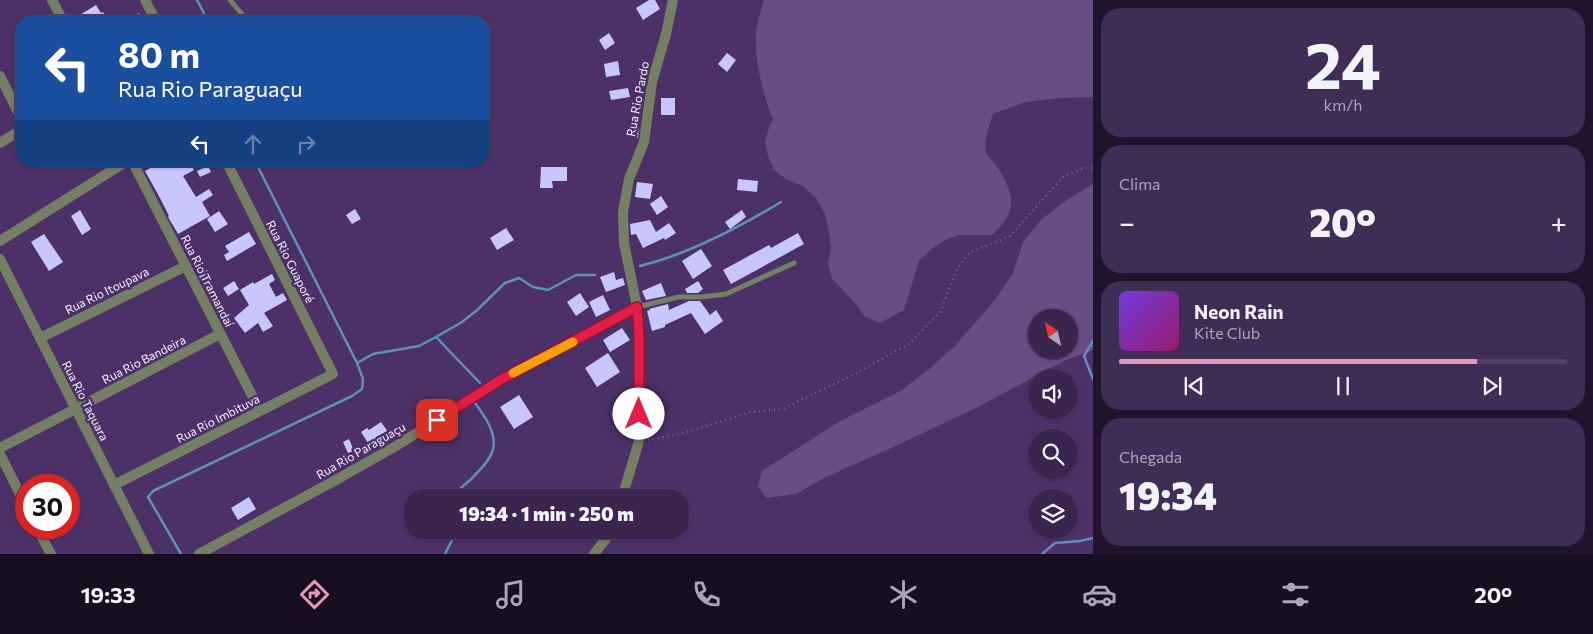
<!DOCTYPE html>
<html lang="pt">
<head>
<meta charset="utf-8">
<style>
	:root { --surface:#39254e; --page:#402d55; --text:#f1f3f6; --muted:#aba5b6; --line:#534266; --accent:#e797bd }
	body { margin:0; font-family:Commissioner,sans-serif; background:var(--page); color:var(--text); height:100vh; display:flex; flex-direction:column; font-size:19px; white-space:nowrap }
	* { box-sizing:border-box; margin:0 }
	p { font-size:16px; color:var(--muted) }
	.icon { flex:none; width:28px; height:28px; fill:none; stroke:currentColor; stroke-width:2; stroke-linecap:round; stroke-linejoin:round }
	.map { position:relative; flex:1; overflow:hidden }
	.side { display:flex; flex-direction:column; gap:8px; padding:8px; background:#1f142b; width:500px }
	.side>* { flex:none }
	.top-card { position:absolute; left:15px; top:15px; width:475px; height:152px; border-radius:20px; box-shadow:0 1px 4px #0004,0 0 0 1px var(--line); background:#1a4fa0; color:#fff; overflow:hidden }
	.needle { width:32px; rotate:326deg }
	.controls { position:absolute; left:1028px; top:309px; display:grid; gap:10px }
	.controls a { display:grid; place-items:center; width:50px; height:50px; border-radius:50%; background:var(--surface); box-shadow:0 1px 4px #0004,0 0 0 1px var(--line); font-size:25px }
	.speed { position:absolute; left:15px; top:474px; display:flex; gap:10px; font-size:25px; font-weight:700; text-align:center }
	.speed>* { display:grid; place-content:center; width:65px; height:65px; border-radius:50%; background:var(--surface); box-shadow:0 1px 4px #0004,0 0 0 1px var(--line); line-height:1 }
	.speed .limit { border:8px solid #d22; background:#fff; color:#111 }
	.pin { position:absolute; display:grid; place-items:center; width:42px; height:42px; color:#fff; margin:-21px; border-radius:10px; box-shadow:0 2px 8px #0006 }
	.me { position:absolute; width:55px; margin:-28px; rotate:0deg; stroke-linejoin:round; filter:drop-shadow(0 0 4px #0008) }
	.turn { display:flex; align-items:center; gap:18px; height:105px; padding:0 20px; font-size:22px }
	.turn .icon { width:65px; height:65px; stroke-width:2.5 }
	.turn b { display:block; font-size:35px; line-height:42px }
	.lanes { display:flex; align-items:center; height:48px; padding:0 20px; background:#0003; justify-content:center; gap:25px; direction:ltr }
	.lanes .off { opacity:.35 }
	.big { font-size:38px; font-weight:800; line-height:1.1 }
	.side .widget { flex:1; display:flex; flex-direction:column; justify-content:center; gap:8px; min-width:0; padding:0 18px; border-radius:20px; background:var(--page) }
	.side .dial { align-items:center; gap:0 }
	.dial b { font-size:65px; line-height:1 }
	.song { display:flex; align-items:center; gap:15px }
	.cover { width:60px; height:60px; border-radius:8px; background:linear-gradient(135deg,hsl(260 70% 55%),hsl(320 70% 35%)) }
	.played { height:5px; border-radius:2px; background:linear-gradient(90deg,var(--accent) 80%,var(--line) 80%) }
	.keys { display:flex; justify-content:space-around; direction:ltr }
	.heat { display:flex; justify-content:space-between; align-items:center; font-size:28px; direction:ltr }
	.trip { position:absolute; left:404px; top:489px; width:285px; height:50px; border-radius:20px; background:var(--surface); box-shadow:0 1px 4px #0004,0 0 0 1px var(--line); font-weight:800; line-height:50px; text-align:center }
	.dock { display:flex; height:80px; justify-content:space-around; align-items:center; background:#170f1f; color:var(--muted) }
	.dock .icon { width:35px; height:35px }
	.dock .on { color:var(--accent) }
	.dock b { font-size:22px; color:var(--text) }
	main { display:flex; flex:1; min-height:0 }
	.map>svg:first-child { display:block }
	.green { fill:#664d83; fill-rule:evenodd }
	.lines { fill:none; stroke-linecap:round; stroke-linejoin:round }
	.stream { stroke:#5f90b9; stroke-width:2.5 }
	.building { fill:#c7c7fe }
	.path { stroke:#816d97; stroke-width:2; stroke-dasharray:1 4; stroke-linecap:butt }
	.service { stroke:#757f63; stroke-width:5 }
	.minor { stroke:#757f63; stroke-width:10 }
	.route-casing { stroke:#92132f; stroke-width:12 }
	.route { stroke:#e11d48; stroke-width:9 }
	.slow { stroke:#f59e0b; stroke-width:9 }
	.labels { text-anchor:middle; stroke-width:5; stroke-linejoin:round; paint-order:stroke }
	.street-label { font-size:12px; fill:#f5effd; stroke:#4c3168 }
</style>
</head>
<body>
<main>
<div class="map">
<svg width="1093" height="554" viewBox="0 0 1093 554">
	<rect width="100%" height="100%" fill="#4c3168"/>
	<path class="green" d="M764,0H1093V97L1058,98L1025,102L993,114C990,124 983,142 986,152C988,157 995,163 998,168C1016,196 1017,212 992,235H959L945,240L930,250L919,261L904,310L880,323L864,316L856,304L832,279L828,264L831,248L829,232L825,214L816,198L803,186L786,179L774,170L768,156L765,141L770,124L773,120C763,94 755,63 756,35C756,24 761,11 764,0Z
		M1093,184V350L1066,360L976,408L889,449L824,478L796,494L766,498L758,486L762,471L840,421L902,390L929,369L954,347L995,300L1013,273L1023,242L1042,219L1068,199ZM1036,318H1069V350H1036Z"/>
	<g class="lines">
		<path class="stream" d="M197,0L208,21
			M640,266C689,254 738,228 781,202
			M436,337L462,322L476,311L505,283L519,278L533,287L548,290L576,275H595
			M1093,341L1084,356L1093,379
			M357,363L373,354L419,346L436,337L480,383
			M454,498C457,490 463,486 469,481C477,473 491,460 493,449C497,433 484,415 475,403
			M181,554L148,497L153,491L352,396L362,389L363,379L357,363L255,161
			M445,554L455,534L454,530
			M1042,554L1055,543L1080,541L1093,538"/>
	</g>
	<path class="building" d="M649,0H655L660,9L643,20L636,8Z
		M96,5L101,13L103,12L108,21H70Z
		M139,13L144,21H124Z
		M609,33L615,43L605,50L599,40Z
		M727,53L736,60L727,72L718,64Z
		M618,61L620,75L606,77L604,64Z
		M628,88L630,97L611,100L609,91Z
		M661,98H675V115H661Z
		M630,125L639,128L638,138L627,135Z
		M163,161H189L194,170L183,176L196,197L209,189L213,195L202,202L210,216L178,234L168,217L169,216L160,198L145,171Z
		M208,166L211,172L200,177L197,171Z
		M541,167H567V181H552L553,188H540Z
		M738,179L758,181L757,192L737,190Z
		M637,182L653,184L650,199L635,197Z
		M661,196L668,207L657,215L650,204Z
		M355,209L361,219L352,224L346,215Z
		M80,210L91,229L82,235L71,216Z
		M742,210L746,217L730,229L725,222Z
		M219,211L228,224L215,232L207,219Z
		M650,220L656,232L669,223L676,233L665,240L664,238L643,248L636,234L631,235L630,224Z
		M506,228L514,240L497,250L490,238Z
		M249,232L256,244L227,261L224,255L229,252L225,246Z
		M798,233L804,244L731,284L723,270L769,245L771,248Z
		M44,234L63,262L49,271L31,242Z
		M701,249L712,266L693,279L682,261Z
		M207,270L212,276L203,284L199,276Z
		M614,272L616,280L623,278L625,285L606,292L600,277Z
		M272,274L275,280L269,284L276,297L283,293L287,300L264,313L273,326L263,332L258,323L245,333L234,318L249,305L240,290L253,282L254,284Z
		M234,281L239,289L228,296L223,288Z
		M698,281L703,289L698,293H687L685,289Z
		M661,283L666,296L646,300L642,291Z
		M580,293L589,307L576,316L567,302Z
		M603,295L610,310L596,317L589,302Z
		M689,301H700L710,315L716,310L723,321L705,334L691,313L665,325V327L652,331L647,311L650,310L649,309L668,304L669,310Z
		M622,328L630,340L610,352L603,340Z
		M608,353L620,372L597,387L585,368Z
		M519,395L533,417L514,429L500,407Z
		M381,422L388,432L368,443L361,432L367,428L369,430Z
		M349,439L354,451L348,453L343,442Z
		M249,497L256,509L238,520L231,508Z"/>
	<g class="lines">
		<path class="path" d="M648,440L681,434L751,412L782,409L851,376L909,344L940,312L958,267L969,253L1010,236L1064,176L1083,168H1093"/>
		<path class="service" d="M230,0L246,19L250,21
			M637,307L679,297H701L726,294L794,263"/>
		<path class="minor" d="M52,0L63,21
			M145,0L156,21
			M0,76L21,118
			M0,143L21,130
			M132,161L260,411
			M0,241L127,161
			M0,259L149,554
			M40,338L186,266
			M0,448L220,334
			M0,454L26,506
			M114,485L333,374L226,161
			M622,498L639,441V334L637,307L624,243L623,212L629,179L644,142L652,82L666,34L673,0
			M37,528L51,554
			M199,554L334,481L396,446L502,379L637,307
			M594,554L608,536L610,530"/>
	</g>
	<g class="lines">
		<g class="route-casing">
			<path id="route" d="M437,420L502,379L637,307L639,334V414"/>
		</g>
		<use href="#route" class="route"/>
		<path class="slow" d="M513,373L573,342"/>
	</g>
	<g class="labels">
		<g class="street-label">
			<text transform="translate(638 99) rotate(-79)" y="4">Rua Rio Pardo</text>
			<text transform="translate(290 262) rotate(63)" y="4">Rua Rio Guaporé</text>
			<text transform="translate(207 281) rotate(63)" y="4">Rua Rio Tramandaí</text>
			<text transform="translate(107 291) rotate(-26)" y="4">Rua Rio Itoupava</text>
			<text transform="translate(144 360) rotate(-27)" y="4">Rua Rio Bandeira</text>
			<text transform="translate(85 401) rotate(63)" y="4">Rua Rio Taquara</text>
			<text transform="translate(218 419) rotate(-27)" y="4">Rua Rio Imbituva</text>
			<text transform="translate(361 451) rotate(-30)" y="4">Rua Rio Paraguaçu</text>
		</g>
	</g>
</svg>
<div class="controls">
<a><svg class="needle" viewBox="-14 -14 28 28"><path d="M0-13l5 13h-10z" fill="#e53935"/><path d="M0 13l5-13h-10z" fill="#aba5b6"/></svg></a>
<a><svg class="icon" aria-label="sound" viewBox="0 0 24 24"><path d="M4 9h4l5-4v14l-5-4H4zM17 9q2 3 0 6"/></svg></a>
<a><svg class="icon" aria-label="search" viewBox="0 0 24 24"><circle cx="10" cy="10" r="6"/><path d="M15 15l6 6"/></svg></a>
<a><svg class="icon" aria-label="layers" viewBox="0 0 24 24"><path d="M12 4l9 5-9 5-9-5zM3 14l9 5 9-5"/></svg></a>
</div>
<div class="speed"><div class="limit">30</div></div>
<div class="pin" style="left:437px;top:420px;background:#d93025"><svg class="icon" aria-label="arrive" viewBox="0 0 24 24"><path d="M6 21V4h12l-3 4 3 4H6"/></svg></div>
<svg class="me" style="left:639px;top:414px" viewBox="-20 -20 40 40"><circle r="19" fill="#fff"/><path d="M0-13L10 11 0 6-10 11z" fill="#e11d48"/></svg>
<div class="trip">19:34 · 1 min · 250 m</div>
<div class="top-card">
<div class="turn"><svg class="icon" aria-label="left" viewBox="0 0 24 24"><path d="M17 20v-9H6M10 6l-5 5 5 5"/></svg><div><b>80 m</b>Rua Rio Paraguaçu</div></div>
<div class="lanes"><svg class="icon" aria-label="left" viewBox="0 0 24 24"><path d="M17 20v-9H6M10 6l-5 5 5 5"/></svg><svg class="icon off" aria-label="ahead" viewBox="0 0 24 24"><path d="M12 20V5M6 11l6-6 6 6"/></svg><svg class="icon off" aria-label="right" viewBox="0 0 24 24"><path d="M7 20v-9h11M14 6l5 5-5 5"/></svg></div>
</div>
</div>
<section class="side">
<div class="widget dial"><b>24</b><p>km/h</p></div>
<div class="widget"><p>Clima</p>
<div class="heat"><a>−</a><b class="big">20°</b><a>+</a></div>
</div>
<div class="widget">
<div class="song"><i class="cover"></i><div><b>Neon Rain</b><p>Kite Club</p></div></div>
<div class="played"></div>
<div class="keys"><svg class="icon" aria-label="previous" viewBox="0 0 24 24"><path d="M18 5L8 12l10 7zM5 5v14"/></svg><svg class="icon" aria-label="pause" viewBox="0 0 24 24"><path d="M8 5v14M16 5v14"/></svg><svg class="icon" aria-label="next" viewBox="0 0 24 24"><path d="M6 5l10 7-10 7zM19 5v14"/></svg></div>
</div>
<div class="widget"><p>Chegada</p><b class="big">19:34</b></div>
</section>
</main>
<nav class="dock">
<b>19:33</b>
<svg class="icon on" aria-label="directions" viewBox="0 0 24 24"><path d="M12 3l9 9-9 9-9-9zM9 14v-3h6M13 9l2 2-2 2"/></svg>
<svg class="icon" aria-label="music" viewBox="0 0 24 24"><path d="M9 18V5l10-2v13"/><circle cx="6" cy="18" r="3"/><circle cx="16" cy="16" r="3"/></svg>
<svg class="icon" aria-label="phone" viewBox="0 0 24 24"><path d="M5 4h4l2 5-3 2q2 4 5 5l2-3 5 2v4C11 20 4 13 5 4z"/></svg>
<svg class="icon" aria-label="climate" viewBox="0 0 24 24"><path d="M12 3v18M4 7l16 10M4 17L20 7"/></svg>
<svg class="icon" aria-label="car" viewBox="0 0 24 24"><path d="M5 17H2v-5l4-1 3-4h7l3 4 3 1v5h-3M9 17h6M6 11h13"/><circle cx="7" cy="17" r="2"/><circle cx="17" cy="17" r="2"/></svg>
<svg class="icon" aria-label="filters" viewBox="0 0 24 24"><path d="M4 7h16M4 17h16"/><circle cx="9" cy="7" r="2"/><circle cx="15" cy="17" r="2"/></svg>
<b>20°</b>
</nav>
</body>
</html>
